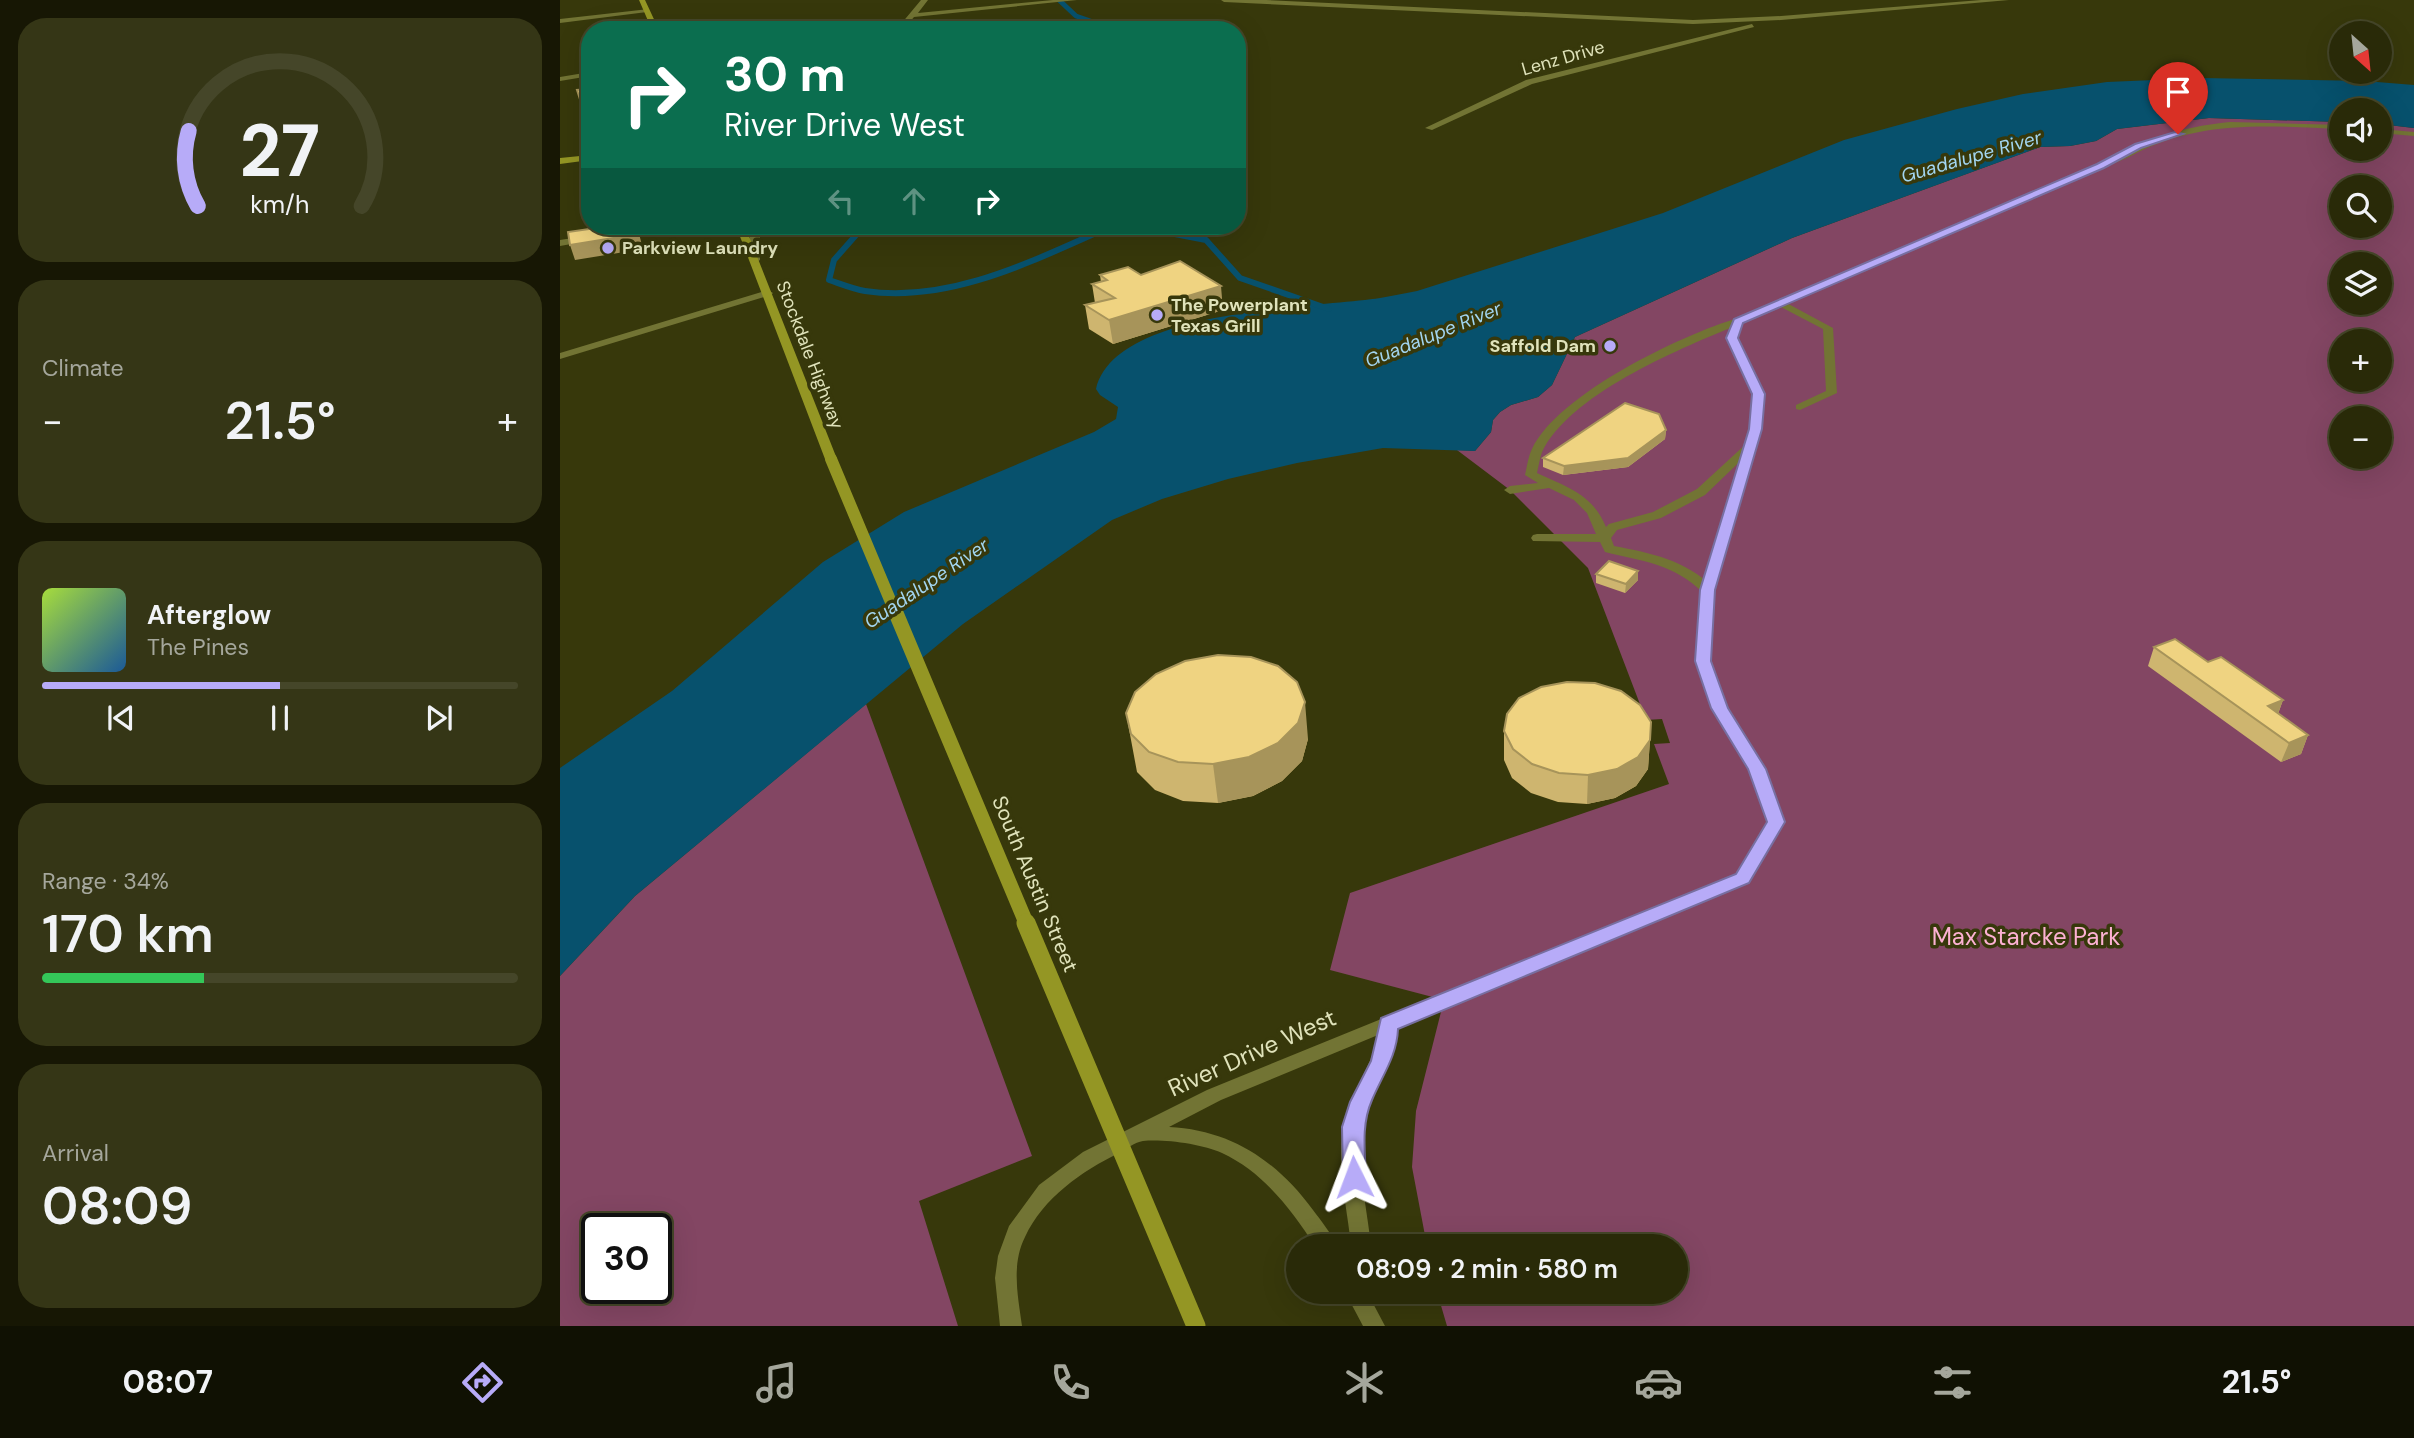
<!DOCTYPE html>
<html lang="en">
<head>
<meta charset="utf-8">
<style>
	:root { --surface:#292a08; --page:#353616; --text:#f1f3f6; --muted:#a5a79c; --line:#454629; --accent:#b7abf8 }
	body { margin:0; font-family:"DM Sans",sans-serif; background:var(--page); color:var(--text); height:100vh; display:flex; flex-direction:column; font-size:26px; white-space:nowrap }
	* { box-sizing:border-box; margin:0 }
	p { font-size:23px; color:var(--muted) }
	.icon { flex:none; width:38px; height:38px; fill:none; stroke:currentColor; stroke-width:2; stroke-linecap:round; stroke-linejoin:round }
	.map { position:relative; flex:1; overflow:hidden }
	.drawer { display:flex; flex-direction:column; gap:18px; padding:18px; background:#171704; width:560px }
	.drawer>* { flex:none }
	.top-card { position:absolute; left:21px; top:21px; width:665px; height:214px; border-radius:28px; box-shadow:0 7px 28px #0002,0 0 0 2px var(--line); background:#0b6e4f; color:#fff; overflow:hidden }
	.needle { width:46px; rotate:153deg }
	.tools { position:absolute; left:1769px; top:21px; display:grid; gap:14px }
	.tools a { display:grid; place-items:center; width:63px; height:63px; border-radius:50%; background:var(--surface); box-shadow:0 7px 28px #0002,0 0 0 2px var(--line); font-size:35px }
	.speed { position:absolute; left:21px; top:1213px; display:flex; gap:14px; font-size:35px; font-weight:700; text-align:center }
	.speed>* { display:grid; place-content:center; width:91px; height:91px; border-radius:50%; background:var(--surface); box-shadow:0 7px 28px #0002,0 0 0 2px var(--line); line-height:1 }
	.speed .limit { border:4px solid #111; border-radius:10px; background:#fff; color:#111 }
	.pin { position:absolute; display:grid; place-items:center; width:60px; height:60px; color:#fff; margin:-72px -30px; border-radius:50% 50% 50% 0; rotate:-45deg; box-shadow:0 0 7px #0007 }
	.pin .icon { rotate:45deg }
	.me { position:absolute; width:77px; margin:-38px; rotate:357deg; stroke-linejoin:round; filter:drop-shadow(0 0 5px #0008) }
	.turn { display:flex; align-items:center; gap:24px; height:147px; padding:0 28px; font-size:32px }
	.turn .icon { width:91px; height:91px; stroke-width:2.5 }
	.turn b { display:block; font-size:49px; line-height:60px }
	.lanes { display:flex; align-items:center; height:66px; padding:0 28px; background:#0003; justify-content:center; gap:35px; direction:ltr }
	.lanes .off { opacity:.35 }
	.big { font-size:52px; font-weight:600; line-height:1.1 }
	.drawer .tile { flex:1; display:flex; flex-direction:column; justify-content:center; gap:10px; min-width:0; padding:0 24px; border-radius:28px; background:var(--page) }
	.drawer .dial { align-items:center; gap:0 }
	.dial svg { height:182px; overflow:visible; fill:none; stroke:var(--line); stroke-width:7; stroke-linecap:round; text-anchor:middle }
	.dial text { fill:var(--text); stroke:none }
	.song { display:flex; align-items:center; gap:21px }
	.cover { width:84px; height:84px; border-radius:10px; background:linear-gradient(135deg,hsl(80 70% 55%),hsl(210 70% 35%)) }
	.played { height:7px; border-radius:4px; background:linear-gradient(90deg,var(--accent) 50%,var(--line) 50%) }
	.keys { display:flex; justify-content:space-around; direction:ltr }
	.heat { display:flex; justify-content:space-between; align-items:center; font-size:38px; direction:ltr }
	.charge { height:10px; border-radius:5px; background:linear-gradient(90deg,#34c759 34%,var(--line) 0) }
	.trip { position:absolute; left:726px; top:1234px; width:402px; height:70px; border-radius:35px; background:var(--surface); box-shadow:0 7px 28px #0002,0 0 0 2px var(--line); font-weight:600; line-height:70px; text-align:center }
	.dock { display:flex; height:112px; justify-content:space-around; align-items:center; background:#101103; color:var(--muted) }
	.dock .icon { width:49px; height:49px }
	.dock .active { color:var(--accent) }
	.dock b { font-size:32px; color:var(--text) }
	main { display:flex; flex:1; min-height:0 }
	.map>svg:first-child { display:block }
	.green { fill:#834663; fill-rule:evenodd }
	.water { fill:#07516d }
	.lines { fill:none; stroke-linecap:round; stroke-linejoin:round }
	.stream-far1 { stroke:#07516d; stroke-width:5 }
	.stream { stroke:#07516d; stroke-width:6 }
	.lane { fill:#727434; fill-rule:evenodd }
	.street { fill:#727434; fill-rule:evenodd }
	.secondary { fill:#949624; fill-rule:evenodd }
	.secondary-bridge-far2 { stroke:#949624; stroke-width:12 }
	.secondary-bridge-far1 { stroke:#949624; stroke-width:15 }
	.secondary-bridge { stroke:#949624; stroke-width:19 }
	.wall { fill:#ceb56f }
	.shaded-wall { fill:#a7945a }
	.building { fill:#efd381; stroke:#a7945a; stroke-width:2 }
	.route { fill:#b7abf8; stroke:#776fa1; stroke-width:2 }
	.poi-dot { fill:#b7abf8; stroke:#37380b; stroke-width:2.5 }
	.labels { text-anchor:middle; stroke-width:7; stroke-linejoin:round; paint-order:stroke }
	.far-street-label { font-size:18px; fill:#e0e3bb; stroke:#37380b }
	.far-poi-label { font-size:18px; font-weight:bold; fill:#e0e3bb; stroke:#37380b; text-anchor:start }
	.far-water-label { font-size:19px; font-style:italic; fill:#a2d5f0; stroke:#37380b }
	.street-label { font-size:21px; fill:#e0e3bb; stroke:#37380b }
	.near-park-label { font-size:24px; fill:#fdb1d3; stroke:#37380b }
	.near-street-label { font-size:24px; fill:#e0e3bb; stroke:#37380b }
</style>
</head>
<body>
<main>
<section class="drawer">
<div class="tile dial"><svg viewBox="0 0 100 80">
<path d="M14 69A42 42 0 1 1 86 69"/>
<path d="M14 69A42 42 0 0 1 10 36" stroke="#b7abf8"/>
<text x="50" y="56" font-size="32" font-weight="700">27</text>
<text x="50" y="72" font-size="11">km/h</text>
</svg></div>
<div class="tile"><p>Climate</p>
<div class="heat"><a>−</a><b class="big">21.5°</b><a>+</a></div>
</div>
<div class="tile">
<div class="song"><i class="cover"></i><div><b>Afterglow</b><p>The Pines</p></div></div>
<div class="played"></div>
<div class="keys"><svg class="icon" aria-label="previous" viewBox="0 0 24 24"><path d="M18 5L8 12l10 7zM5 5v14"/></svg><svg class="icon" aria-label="pause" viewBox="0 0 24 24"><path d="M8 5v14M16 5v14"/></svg><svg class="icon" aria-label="next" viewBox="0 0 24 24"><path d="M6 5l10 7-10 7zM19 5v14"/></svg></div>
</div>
<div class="tile"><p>Range · 34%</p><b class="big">170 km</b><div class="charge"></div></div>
<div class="tile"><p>Arrival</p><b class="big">08:09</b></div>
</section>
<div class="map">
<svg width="1854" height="1326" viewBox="0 0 1854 1326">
	<rect width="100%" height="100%" fill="#37380b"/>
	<path class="green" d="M1649,118L1781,122L1782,149H1820V124L1854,128V1326H887L877,1292H1116V1246H867L852,1167L856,1111L884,1000L770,970L790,893L1109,784L1094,744L1110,743L1102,719L1086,720L1028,568L950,490L897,450L915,451L931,432L933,420L940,412L951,405L978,397L992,385L1015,337L1232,238L1480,147L1510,146L1536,141L1557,129ZM1782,187H1820V226H1782ZM1782,264H1820V303H1782ZM1782,341H1820V380H1782ZM1782,418H1820V457H1782Z
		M306,704L472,1156L359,1201L398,1326H0V976L75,896ZM37,1228H96V1288H37Z"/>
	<path class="water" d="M1641,78L1805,81L1854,85V128L1820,124V110H1782L1781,122L1649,118L1557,129L1536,141L1510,146L1480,147L1232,238L1015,337L992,385L978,397L951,405L940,412L933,420L931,432L915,451L823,448L737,463L668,479L602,499L552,520L403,624L75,896L0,976V768L112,691L263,562L344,512L534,432L556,419L558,407L540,395L536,389C554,308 755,308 820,298C833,296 845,293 857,291L1103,213L1284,140L1397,109L1463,94L1547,82Z"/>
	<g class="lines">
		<path class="stream-far1" d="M499,0L516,16L556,30"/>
		<path class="stream" d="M304,226L274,260L269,280C281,284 293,289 305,291C391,304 476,259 552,226
			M573,226L646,240L680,278L769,309"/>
		<path class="lane" d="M89,226H111L106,229L59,236L54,233L59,230Z
			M25,236L28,237V241L0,246V240Z
			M1221,300L1273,328L1277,393L1240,410L1236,409V405L1266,391L1263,329L1217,305L1216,303Z
			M1178,318L1183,321L1182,323C1122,348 1017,390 984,448C980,455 979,465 977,473C1009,488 1032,494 1046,527L1049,524L1093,512L1137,489L1187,443H1195V447L1145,495L1101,518L1057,530L1051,538L1054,546C1091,553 1125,560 1153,587L1155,590L1153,593H1143C1115,564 1082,561 1045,552L1040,542L973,541L971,538L973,535L977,534H1036L1027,513L1014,500L989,488L950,494L944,490L950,486L978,483L965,475C967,467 968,457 972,449C998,394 1121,335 1178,318Z"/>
		<path class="street" d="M361,0H368L358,13L493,0H517L354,17L343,30H336Z
			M661,0H706L1133,20L1221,16L1421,0H1449L1221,20L1133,24L664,2Z
			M89,9L87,12L0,23V19Z
			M1192,24L1194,27L972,84L872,130L865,128L966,80Z
			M30,72V76L0,81V77Z
			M1670,122L1782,125V129C1707,126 1637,119 1569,157L1182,323L1177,338L1204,394L1202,429L1155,590L1150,661L1166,708L1205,769L1224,822L1189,882L837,1028C833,1063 809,1091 803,1126C796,1165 807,1207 811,1246H791C787,1204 774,1158 786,1116C794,1088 812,1065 818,1035L661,1100L609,1127C671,1130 717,1161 753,1210C762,1222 771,1233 777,1246H755C731,1209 703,1172 662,1153C642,1144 605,1139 583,1141C575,1142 566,1149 559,1153C522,1171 483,1198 465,1237C451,1265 458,1296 462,1326H440L435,1278L438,1256L449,1226L479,1185L523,1152L647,1090L1177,874L1208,822L1189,769L1152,708L1136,661L1141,590L1190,429L1194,394L1167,338L1174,319L1563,153C1598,134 1631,126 1670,122Z
			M1820,129L1854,132V136L1820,133Z
			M190,226H200V260L195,263L190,260Z
			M208,290L213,293L211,295L0,359V353Z
			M785,1292H807L825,1326H803Z"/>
		<path class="secondary" d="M79,0H85L99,30H92Z
			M30,155V160L0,164V158Z
			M176,226H185L277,459L275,461L271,463L265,459Z"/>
		<path class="secondary-bridge-far2" d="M271,459L333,607"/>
		<path class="secondary-bridge-far1" d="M333,606L467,925"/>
		<path class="secondary-bridge" d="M466,923L636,1326"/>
	</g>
	<path class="wall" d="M540,275H581L663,310L553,344L529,329L525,305L535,303L532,284L541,282Z
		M1106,430L1105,439L1068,467L1003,475L983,467V458Z
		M1036,574L1078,580L1065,593L1036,583Z
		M1594,647L1723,700L1718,714L1748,735L1741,754L1721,762L1588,666Z
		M566,713L748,739L742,761L722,781L693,796L658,803L623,801L595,790L577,772Z
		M944,731L1090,740L1088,769L1076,786L1055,798L1027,804L998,802L971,793L952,778L944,760Z"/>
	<path class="shaded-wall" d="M77,226L83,249L15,260L10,245Z
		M661,286L663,310L553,344L549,320Z
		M1106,430L1105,439L1068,467L1003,475L1004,466Z
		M1078,571V580L1065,593L1066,584Z
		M1723,700L1716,719L1708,706Z
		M745,702L748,739L742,761L722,781L693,796L658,803L653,764Z
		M1748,735L1741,754L1721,762L1729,743Z
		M1090,740L1088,769L1076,786L1055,798L1027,804L1028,775Z"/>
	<path class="building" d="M30,89V121H27L17,90Z
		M50,226H76L78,234L10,245L8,232Z
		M620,261L661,286L549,320L525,305L555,298L532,284L547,280L540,275L568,267L581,275Z
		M1065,403L1099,414L1106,430L1068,458L1004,466L983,458Z
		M1049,561L1078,571L1066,584L1036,574Z
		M1615,639L1648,662L1661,657L1723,700L1708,706L1748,735L1729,743L1594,647Z
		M658,655L691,657L718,666L737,682L745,702L738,723L718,743L689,757L653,764L618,762L589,752L571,734L566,713L575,692L596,674L625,661Z
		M1007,682L1035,683L1061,691L1080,705L1091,722L1090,740L1078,757L1057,769L1028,775L999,773L972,764L953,749L944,731L947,714L959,698L981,687Z"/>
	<path class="route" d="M1615,132L1623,134L1581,148L1544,168L1183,323L1178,338L1205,394L1202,429L1155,590L1151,661L1168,708L1206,769L1225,822L1189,883L838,1029C837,1056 822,1076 812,1100C801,1125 805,1151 806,1177L802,1184L794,1186L787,1184L783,1177L782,1127L790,1102L811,1061L821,1018L1176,874L1207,822L1188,769L1151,708L1135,661L1140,590L1189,429L1192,394L1166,338L1174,319L1537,164L1575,144Z"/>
	<g class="poi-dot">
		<circle cx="48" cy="248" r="7"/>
		<circle cx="597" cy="315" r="7"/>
		<circle cx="1050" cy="346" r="7"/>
	</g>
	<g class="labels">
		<g class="far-street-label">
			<text transform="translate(1003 58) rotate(-16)" y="6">Lenz Drive</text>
			<text transform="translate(250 355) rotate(69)" y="6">Stockdale Highway</text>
		</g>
		<g class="far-poi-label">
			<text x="62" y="254">Parkview Laundry</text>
			<text x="611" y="311">The Powerplant<tspan x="611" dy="21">Texas Grill</tspan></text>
			<text x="1036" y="352" text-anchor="end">Saffold Dam</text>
		</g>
		<g class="far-water-label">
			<text transform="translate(1411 156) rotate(-16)" y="7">Guadalupe River</text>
			<text transform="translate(873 334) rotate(-22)" y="7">Guadalupe River</text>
			<text transform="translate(366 583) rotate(-34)" y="7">Guadalupe River</text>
		</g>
		<g class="street-label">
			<text transform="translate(475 884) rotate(67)" y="7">South Austin Street</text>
		</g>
		<g class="near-park-label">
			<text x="1466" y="945">Max Starcke Park</text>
		</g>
		<g class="near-street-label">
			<text transform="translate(692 1053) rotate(-24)" y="8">River Drive West</text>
		</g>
	</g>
</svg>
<div class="tools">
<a><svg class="needle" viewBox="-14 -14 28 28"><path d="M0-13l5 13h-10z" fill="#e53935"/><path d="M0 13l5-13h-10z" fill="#a5a79c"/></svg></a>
<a><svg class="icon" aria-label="sound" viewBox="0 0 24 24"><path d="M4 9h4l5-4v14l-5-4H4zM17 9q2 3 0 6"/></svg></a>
<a><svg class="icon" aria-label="search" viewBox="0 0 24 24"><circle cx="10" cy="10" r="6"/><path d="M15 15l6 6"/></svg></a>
<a><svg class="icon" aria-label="layers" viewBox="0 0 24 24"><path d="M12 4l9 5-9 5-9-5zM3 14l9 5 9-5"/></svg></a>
<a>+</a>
<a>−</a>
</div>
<div class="speed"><div class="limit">30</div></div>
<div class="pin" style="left:1618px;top:134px;background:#d93025"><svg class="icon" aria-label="arrive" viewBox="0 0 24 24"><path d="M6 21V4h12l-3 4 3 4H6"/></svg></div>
<svg class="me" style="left:794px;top:1177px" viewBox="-20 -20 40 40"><path d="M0-17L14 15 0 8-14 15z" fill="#b7abf8" stroke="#fff" stroke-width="4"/></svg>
<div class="trip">08:09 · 2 min · 580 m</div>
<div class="top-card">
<div class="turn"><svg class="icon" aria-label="right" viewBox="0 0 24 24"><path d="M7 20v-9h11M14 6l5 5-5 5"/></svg><div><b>30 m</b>River Drive West</div></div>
<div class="lanes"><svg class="icon off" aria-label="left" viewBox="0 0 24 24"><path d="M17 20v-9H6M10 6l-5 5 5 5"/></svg><svg class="icon off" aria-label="ahead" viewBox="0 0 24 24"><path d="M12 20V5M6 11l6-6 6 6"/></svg><svg class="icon" aria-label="right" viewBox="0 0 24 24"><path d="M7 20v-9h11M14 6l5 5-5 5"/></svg></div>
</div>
</div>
</main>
<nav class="dock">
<b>08:07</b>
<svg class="icon active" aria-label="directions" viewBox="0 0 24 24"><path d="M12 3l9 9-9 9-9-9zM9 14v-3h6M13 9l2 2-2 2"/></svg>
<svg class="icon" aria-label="music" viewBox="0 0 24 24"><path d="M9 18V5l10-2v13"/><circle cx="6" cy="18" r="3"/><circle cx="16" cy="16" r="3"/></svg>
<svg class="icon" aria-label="phone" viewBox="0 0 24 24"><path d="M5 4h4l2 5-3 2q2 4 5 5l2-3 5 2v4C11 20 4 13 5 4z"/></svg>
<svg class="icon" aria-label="climate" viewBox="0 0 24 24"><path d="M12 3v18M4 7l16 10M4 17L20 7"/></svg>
<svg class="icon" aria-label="car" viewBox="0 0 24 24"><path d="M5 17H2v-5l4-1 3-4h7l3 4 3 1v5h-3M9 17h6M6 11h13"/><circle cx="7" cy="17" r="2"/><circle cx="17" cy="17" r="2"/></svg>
<svg class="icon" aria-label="filters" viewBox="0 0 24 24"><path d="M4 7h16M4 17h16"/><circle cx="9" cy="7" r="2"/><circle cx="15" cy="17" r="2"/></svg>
<b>21.5°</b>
</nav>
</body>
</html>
